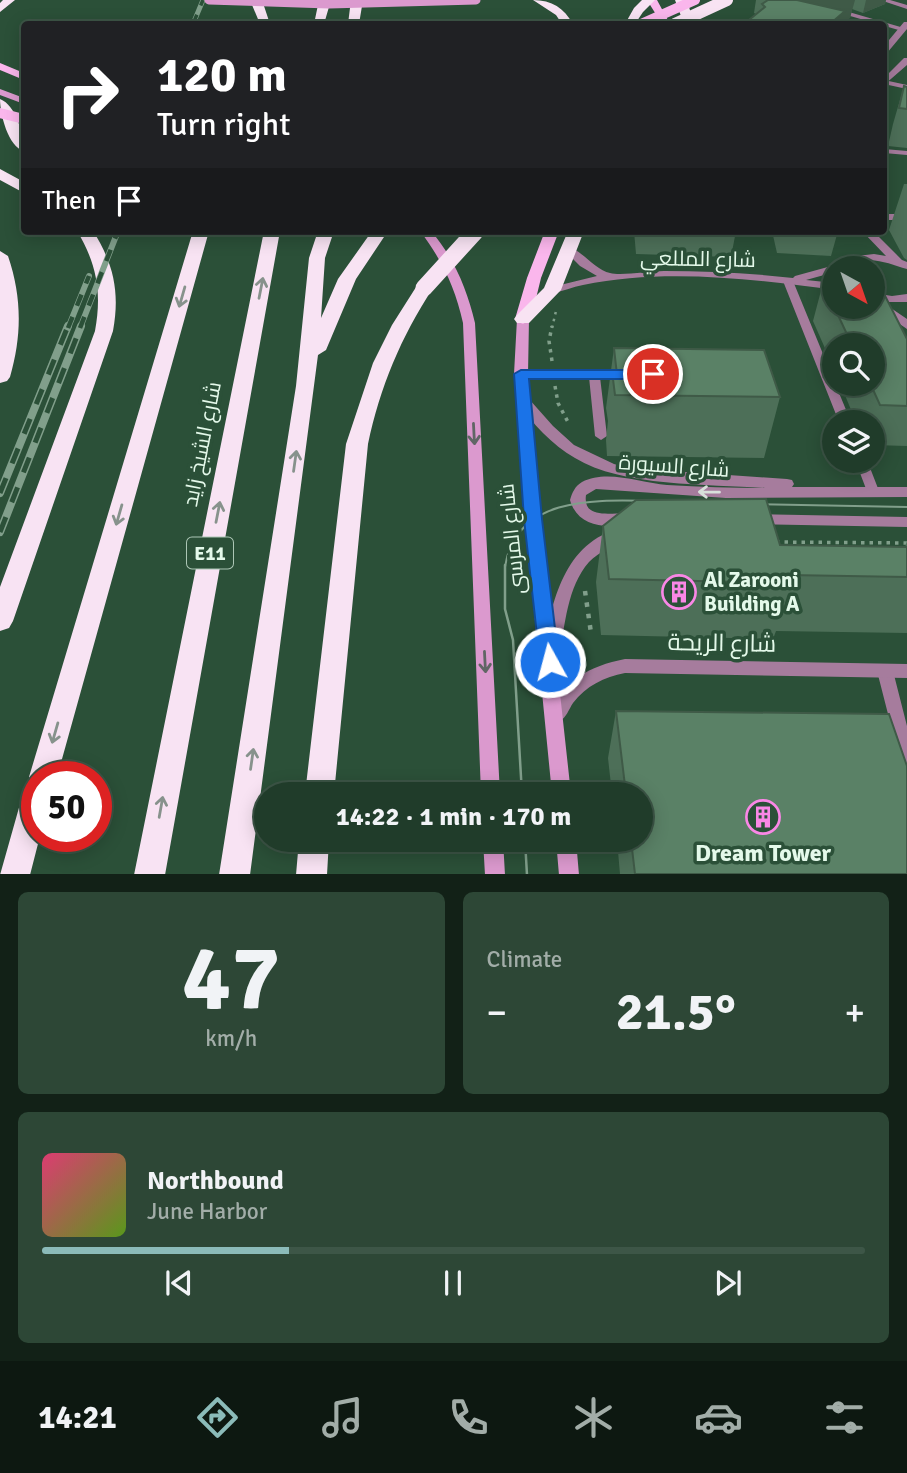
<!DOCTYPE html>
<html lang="en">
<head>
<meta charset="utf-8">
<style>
	:root { --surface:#203c2a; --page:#2d4736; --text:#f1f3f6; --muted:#a2ada8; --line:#3d5647; --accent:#8bbbb9 }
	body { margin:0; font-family:Signika,Cairo,sans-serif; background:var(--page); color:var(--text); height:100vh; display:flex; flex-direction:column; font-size:26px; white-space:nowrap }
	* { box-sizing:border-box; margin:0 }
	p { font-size:23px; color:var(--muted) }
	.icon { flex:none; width:38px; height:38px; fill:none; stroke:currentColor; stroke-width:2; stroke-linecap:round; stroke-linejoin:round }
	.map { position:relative; height:874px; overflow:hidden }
	.details { display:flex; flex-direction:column; gap:18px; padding:18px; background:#122117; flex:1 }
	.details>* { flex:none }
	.banner { position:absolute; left:21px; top:21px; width:866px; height:214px; border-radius:7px; box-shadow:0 4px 18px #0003,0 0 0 2px var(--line); background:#202124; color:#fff; overflow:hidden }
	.needle { width:46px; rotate:140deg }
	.tools { position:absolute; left:822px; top:256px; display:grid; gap:14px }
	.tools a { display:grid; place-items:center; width:63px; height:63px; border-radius:50%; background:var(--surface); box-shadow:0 4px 18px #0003,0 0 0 2px var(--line); font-size:35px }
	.speed { position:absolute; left:21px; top:761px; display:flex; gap:14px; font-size:35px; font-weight:700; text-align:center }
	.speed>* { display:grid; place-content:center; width:91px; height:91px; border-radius:50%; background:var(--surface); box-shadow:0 4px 18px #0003,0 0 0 2px var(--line); line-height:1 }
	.speed .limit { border:10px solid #d22; background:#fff; color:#111 }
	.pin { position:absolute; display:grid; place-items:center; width:60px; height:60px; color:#fff; margin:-30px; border:4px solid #fff; border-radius:50%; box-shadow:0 2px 7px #0007 }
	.me { position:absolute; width:77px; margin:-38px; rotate:353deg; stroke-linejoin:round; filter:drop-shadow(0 0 5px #0008) }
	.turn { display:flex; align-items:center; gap:24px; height:147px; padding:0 21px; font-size:32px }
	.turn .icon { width:91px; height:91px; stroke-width:2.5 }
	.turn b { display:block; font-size:49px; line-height:60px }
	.then { display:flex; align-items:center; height:66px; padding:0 21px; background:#0003; gap:14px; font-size:26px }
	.big { font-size:52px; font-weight:700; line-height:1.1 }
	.details .widget { flex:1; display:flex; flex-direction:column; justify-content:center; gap:10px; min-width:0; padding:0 24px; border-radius:10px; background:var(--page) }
	.details .dial { align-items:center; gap:0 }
	.dial b { font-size:91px; line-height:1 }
	.song { display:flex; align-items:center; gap:21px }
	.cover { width:84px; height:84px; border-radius:10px; background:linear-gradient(135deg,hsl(340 70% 55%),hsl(90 70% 35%)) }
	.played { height:7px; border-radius:4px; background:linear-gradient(90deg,var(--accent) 30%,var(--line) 30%) }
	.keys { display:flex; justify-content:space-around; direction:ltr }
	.heat { display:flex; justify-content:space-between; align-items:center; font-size:38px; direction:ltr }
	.details .tiles { flex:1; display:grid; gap:18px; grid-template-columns:1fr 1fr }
	.widget:last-child { grid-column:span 2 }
	.trip { position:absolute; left:254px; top:782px; width:399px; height:70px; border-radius:35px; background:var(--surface); box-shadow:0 4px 18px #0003,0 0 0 2px var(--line); font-weight:700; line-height:70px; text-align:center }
	.tab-bar { display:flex; height:112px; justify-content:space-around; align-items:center; background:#0d1811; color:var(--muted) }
	.tab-bar .icon { width:49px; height:49px }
	.tab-bar .active { color:var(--accent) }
	.tab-bar b { font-size:32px; color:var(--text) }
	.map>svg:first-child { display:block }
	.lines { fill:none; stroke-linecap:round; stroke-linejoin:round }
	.path-far2 { stroke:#819f8b; stroke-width:2.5; stroke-dasharray:2.5 4.5; stroke-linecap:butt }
	.path-far1 { stroke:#819f8b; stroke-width:3.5; stroke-dasharray:3.5 5; stroke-linecap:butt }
	.path { stroke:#819f8b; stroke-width:4.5; stroke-dasharray:4.5 7; stroke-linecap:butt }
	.lane { fill:#a67c9d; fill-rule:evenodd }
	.street { fill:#a67c9d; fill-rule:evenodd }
	.secondary { fill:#db99ce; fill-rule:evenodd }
	.primary { fill:#fab6ec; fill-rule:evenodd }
	.highway { fill:#f8e3f3; fill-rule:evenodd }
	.tram-far1 { stroke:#819f8b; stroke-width:2 }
	.tram { stroke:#819f8b; stroke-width:2.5 }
	.rail-far2-casing { stroke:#819f8b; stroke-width:5 }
	.rail-far1-casing { stroke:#819f8b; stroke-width:6 }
	.rail-casing { stroke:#819f8b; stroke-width:8 }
	.rail-far2 { stroke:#2b5038; stroke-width:3.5; stroke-dasharray:10; stroke-linecap:butt }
	.rail-far1 { stroke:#2b5038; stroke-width:4.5; stroke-dasharray:12; stroke-linecap:butt }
	.rail { stroke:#2b5038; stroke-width:5; stroke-dasharray:16; stroke-linecap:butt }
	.secondary-bridge { stroke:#db99ce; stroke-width:9 }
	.primary-bridge { stroke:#fab6ec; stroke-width:10 }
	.highway-bridge-far1 { stroke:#f8e3f3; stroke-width:12 }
	.highway-bridge { stroke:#f8e3f3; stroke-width:17 }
	.wall { fill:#4d6f58 }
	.shaded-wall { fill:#3f5a47 }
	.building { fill:#5a8166; stroke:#3f5a47; stroke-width:2 }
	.oneway { stroke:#87928c }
	.oneway2 { stroke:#606665 }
	.oneway3 { stroke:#d8e0db }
	.route { fill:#1a73e8; stroke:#114b97; stroke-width:2 }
	.labels { text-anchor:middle; stroke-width:7; stroke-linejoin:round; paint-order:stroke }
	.shield { fill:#2b5038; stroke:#acc6b5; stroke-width:2 }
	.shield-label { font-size:19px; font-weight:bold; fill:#e4f9ea }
	.street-label { font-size:21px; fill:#e4f9ea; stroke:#2b5038 }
	.poi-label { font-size:21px; font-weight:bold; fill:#e4f9ea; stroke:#2b5038; text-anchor:start }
	.near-street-label { font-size:24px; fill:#e4f9ea; stroke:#2b5038 }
	.near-poi-label { font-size:24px; font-weight:bold; fill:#e4f9ea; stroke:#2b5038 }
</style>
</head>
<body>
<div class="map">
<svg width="907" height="875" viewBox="0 0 907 875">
	<rect width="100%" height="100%" fill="#2b5038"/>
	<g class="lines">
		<path class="path-far2" d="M552,328L556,311"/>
		<path class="path-far1" d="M552,361L549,341L552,326
			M555,386L558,403L569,424
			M776,542L907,543"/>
		<path class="path" d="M585,591L591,633"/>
		<path class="lane" d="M880,0H890L907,5V9Z
			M835,8L904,28L905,29L902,31L833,11L832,10Z
			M884,80L907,85V89L884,84Z
			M884,149L907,151V155L884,153Z
			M884,214H907V220H884Z
			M788,278L793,281L851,422H839L783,281Z
			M521,371H624L630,374L624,377H600L607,436L601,440L595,436L589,377L517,376L515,374L517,372Z
			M855,460H867L879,491L878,494H868Z
			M885,665L890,667L893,671L907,726V764L901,762L899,757L877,671L880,667Z"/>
		<path class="street" d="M904,22H907V29L887,53H884V46Z
			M904,58H907V65L884,85V78Z
			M862,231H873L902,260L907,262V269C892,265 878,258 862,261C851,264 846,268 835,268V272L806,280L835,283V290C753,279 665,268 583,285C573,287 562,291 552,294L546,290L548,288L597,276L580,266L565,251V247C578,245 594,270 610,273C621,276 650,271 664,271C707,271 750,273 793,278L795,276L835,265L839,266L857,256L874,254L886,256Z
			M873,293L892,296L907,294V302H882L907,319V329L873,306Z
			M524,398L529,399L553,426L574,445L614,464L629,468L787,479L792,480L794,484L792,487H907V497L726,498L596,489L586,495C582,523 619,510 634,514L637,518L634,522C611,529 578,529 570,500C572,493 575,486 582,482C607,469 641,483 667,485C700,487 732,488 765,488C709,484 622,487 575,458C552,445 532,423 517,402Z
			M754,514L907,517V527L754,524L749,523L746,519L749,515Z
			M617,529L622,531L625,535C617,546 599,551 589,562C567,587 565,626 559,657L556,662L550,664L544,662L541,657C552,607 560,547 617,529Z
			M625,659L907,664V678L625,673C604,677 586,686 573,703C569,709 566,718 560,721C556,724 554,722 550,720L547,715C563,681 589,666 625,659Z"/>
		<path class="secondary" d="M0,89L24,98V104L0,95Z
			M420,231H431C454,258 467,289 475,323L500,794H481L463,323C455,287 442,260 420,231Z
			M523,315L529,319L528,374L541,519L571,794H552L525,519L514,374L517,319Z
			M483,840H503L505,875H485Z
			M556,840H576L579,875H559Z"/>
		<path class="primary" d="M647,0H657L670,24H662Z
			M0,63L24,73V80L0,70Z
			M545,231H559L541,278L531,319L523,324L518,322L515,319L527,278Z"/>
		<path class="highway" d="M3,0H15L0,12V3Z
			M250,0H262L270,24H260Z
			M319,0H331L324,24H314Z
			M351,0H363L359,24H348Z
			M533,0C552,0 564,8 573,24H562L556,15Z
			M642,0H655L643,12L635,24H625L634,8Z
			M675,0H687L694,24H684Z
			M0,99C16,105 24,135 24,151C8,147 0,114 0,99Z
			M0,169L24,182V193L0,180Z
			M77,231H93C114,264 120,293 113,331L13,621L9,628L0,631V587L95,331C102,293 97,264 77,231Z
			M193,231H209L57,777H37V836H40L30,875H0L22,797L27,788L33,785L29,777Z
			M264,231H280L165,875H134Z
			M318,231H334L325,258L321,318L338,279L372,231H388L356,279L326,350L318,355L250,875H219L296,386L309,258Z
			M568,231H584L561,290L529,323H517L514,319L517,315L544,288Z
			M0,251L8,256C22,297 22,335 10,377L7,381L0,383Z
			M424,283L433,288C401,337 380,387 368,444L334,794H305L346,444L373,363L392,325L418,284Z
			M299,840H329L327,875H296Z"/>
		<path class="tram-far1" d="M750,504L907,507
			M505,567C516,494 600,500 655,501"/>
		<path class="tram" d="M505,565V609L513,640L522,794
			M525,840L527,875"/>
		<g class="rail-far2-casing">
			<path id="rail-far2" d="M193,24L203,0"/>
		</g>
		<g class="rail-far1-casing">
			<path id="rail-far1" d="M68,328L89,276
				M80,328L118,231"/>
		</g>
		<g class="rail-casing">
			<path id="rail" d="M0,493L68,326
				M0,532L81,326"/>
		</g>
		<use href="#rail-far2" class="rail-far2"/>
		<use href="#rail-far1" class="rail-far1"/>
		<use href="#rail" class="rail"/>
		<path class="secondary-bridge" d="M209,0L329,4L476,0"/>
		<path class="primary-bridge" d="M641,24L695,0
			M0,113L24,119"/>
		<path class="highway-bridge-far1" d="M675,24L727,0"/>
		<path class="highway-bridge" d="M424,288L475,232"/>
	</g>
	<path class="wall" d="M756,0H886L885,4L863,13L852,9L850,18L847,19L846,24L756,14L754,13Z
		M904,86L907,87V148L888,146L893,124Z
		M904,184H907V260L904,258L889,230Z
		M634,231H736L731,257L636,254Z
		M772,231H838L831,256L777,253Z
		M823,283L907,339V446L873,445V422H856L840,383H873V345H835V371L813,321Z
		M614,348L780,397L764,458L607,456L606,440L608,421L606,408Z
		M603,526L780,545L905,547L907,541V633L776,631L773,639L601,635L596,582Z
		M616,711L907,874H620L617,840H640V794H612L608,758Z"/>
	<path class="shaded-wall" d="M793,0H855L850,18L847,20L846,24H788Z
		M866,0H886L885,4L863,13Z"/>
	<path class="building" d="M768,0H797L845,11L830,24H744L765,7L762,4Z
		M904,86L907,87V109L899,108Z
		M823,283H835V306H873V284H879L907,339V406L880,405L870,383H873V345H852Z
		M614,348L764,350L780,397L615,395L613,379L617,375Z
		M766,499L780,545L907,547V577L789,575L791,583L609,579L603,526L636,500Z
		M616,711L889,714L907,766V874H635L631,840H640V794H626Z"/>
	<defs><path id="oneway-shaft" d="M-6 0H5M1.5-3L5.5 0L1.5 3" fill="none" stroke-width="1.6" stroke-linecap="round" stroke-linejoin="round" transform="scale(1.75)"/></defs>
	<g class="oneway">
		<use href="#oneway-shaft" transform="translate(261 288) rotate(-79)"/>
		<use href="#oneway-shaft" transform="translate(182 297) rotate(106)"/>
		<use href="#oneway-shaft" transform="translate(295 461) rotate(-82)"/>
		<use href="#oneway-shaft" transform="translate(218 512) rotate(-79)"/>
		<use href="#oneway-shaft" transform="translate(119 515) rotate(106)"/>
		<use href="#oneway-shaft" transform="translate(55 733) rotate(106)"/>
		<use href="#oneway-shaft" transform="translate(252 759) rotate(-82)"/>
		<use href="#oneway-shaft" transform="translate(161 807) rotate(-80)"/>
	</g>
	<g class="oneway2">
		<use href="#oneway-shaft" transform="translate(474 434) rotate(87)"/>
		<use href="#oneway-shaft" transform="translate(485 662) rotate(87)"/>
	</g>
	<use class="oneway3" href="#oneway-shaft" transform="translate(709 492) rotate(-179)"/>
	<path class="route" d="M521,370H653L660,374L653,379H529L542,519L559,662L556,668L550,670L543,668L540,662L524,519L514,374Z"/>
	<defs>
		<g id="building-ring" transform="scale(1.75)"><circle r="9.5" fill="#2b5038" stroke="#fa87e6" stroke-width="1.5"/><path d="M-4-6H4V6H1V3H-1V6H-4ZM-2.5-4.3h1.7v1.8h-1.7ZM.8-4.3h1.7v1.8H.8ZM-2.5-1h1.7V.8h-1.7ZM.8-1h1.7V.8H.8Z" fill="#fa87e6"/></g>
	</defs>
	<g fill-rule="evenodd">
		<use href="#building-ring" x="679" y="592"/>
		<use href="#building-ring" x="763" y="817"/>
	</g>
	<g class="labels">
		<rect class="shield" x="187" y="537.5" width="46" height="31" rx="5"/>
		<g class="shield-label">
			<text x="210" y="560">E11</text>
		</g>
		<g class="street-label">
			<text transform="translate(698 259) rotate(1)" y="7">شارع المللعي</text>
			<text transform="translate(202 444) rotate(-79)" y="7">شارع الشيخ زايد</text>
			<text transform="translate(674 466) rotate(4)" y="7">شارع السيورة</text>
			<text transform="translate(512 539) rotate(-96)" y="7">شارع المرسى</text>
		</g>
		<g class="poi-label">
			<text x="704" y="587">Al Zarooni<tspan x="704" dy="24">Building A</tspan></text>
		</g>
		<g class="near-street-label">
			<text transform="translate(722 643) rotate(1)" y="8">شارع الريحة</text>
		</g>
		<g class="near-poi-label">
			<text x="763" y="861">Dream Tower</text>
		</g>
	</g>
</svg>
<div class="tools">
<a><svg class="needle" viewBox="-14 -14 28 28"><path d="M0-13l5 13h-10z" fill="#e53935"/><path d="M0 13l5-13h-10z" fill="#a2ada8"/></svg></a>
<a><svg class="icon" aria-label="search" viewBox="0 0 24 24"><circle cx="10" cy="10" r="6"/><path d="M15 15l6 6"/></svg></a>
<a><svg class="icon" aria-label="layers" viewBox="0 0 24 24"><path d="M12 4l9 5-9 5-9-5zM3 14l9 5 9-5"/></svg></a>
</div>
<div class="speed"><div class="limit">50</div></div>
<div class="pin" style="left:653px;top:374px;background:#d93025"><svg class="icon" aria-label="arrive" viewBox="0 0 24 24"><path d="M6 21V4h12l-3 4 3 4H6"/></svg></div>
<svg class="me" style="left:550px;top:662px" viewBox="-20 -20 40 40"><circle r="17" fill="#1a73e8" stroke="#fff" stroke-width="3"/><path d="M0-11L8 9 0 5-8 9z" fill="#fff"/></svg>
<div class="trip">14:22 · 1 min · 170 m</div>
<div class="banner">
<div class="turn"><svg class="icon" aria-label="right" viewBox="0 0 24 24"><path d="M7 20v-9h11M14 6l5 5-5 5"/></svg><div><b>120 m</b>Turn right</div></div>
<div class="then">Then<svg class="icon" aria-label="arrive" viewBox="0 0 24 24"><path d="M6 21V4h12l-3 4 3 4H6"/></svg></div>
</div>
</div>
<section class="details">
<div class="tiles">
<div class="widget dial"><b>47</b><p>km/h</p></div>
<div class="widget"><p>Climate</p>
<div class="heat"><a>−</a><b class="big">21.5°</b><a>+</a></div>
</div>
<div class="widget">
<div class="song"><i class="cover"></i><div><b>Northbound</b><p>June Harbor</p></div></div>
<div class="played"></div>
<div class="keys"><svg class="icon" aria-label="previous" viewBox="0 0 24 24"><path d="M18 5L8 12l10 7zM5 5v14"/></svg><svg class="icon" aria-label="pause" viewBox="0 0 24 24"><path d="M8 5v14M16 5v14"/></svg><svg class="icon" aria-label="next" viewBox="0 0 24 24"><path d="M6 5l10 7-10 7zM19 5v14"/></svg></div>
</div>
</div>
</section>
<nav class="tab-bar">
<b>14:21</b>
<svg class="icon active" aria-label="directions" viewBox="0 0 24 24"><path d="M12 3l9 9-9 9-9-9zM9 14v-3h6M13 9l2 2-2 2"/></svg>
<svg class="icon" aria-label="music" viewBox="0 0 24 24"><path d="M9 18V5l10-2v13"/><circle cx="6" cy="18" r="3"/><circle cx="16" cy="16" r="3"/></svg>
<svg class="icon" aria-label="phone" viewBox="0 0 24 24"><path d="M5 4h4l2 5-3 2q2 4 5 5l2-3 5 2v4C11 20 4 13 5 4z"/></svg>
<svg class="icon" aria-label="climate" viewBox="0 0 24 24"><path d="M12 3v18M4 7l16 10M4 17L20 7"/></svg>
<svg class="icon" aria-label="car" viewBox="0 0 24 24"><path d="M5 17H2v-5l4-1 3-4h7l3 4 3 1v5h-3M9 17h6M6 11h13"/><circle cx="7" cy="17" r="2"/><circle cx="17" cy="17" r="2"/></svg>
<svg class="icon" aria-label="filters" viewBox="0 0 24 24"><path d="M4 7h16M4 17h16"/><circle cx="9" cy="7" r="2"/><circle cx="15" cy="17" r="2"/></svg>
</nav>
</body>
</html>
